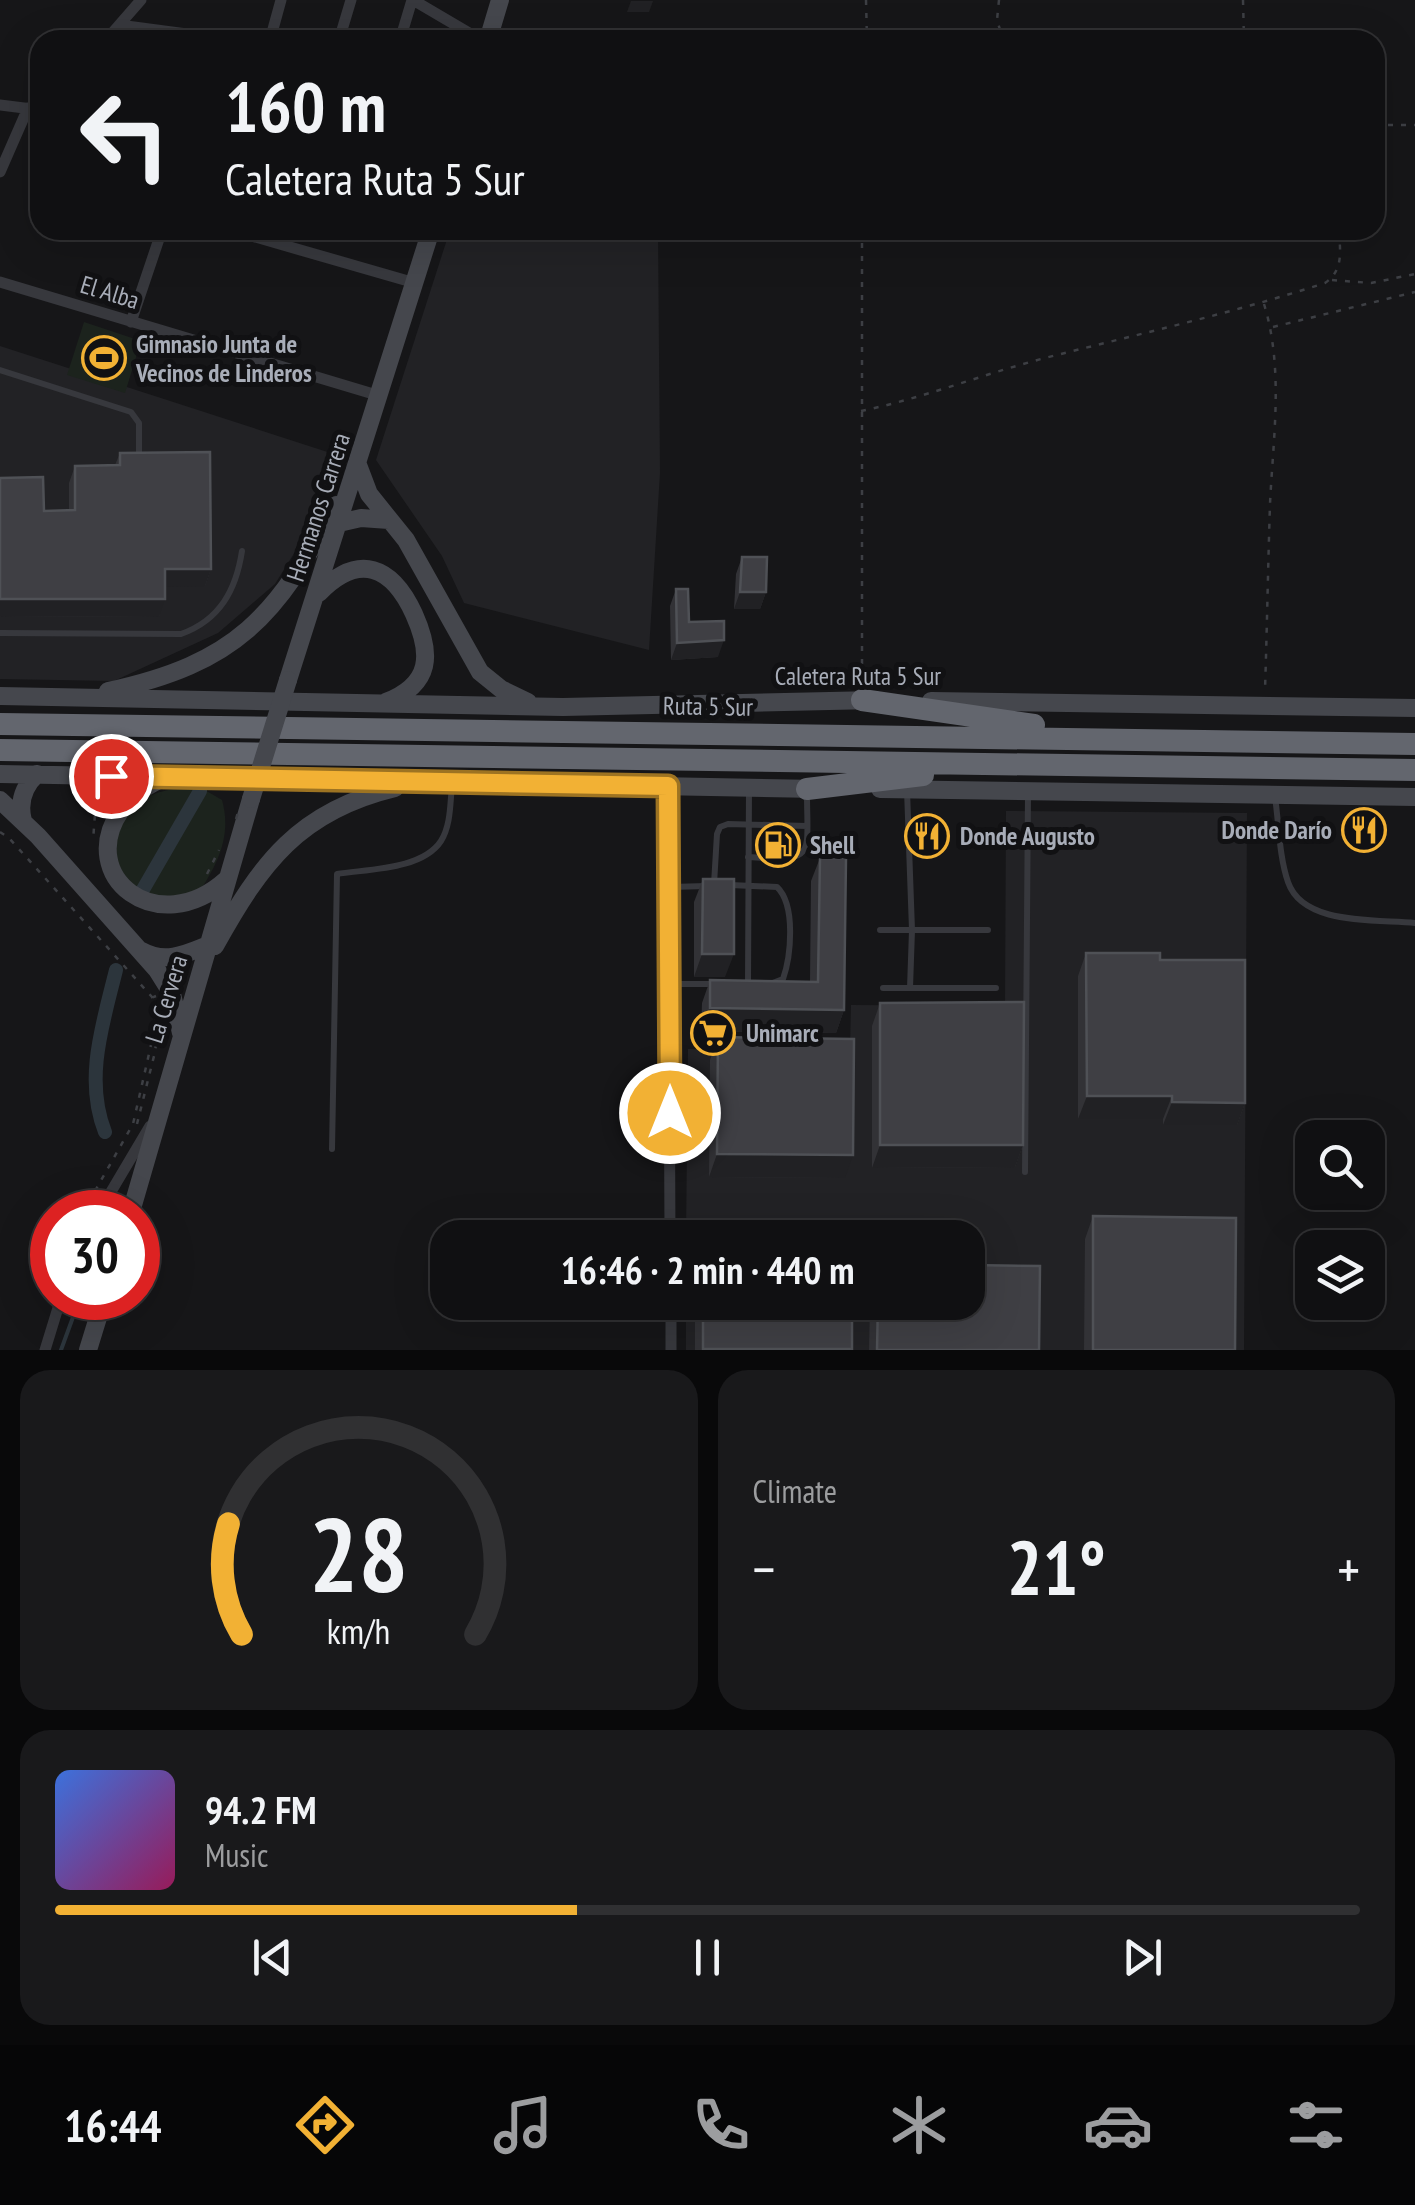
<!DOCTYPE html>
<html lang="en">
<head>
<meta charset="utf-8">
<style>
	:root { --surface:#101012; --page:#19191b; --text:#f1f3f6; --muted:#9c9d9f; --line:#303032; --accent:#f2b134 }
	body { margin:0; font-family:"PT Sans Narrow",sans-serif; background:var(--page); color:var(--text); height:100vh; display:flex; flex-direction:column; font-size:38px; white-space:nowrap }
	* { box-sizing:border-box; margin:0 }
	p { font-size:32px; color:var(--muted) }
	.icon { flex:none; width:55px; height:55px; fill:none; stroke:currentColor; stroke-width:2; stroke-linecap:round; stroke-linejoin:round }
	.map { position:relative; height:1350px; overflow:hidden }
	.sheet { display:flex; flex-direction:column; gap:20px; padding:20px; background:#09090a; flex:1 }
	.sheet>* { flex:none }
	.guide { position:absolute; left:30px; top:30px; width:1355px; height:210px; border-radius:30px; box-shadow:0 10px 40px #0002,0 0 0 2px var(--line); background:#101012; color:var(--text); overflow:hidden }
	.tools { position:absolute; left:1295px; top:1120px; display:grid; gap:20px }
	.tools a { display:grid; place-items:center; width:90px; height:90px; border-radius:20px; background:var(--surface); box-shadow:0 10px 40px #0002,0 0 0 2px var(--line); font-size:50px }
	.speed { position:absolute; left:30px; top:1190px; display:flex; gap:20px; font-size:50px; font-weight:700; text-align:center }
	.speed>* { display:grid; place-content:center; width:130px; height:130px; border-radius:50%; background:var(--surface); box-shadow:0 10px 40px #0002,0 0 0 2px var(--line); line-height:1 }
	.speed .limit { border:15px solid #d22; background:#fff; color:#111 }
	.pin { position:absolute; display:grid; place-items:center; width:85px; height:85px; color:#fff; margin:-42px; border:5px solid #fff; border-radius:50%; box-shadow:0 2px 10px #0007 }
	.me { position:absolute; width:110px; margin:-55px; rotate:0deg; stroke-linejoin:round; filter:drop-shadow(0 0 8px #0008) }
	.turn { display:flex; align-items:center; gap:35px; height:210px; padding:0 30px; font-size:45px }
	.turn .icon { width:130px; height:130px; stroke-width:2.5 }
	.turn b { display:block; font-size:70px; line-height:85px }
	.big { font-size:75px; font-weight:700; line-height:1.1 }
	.sheet .widget { flex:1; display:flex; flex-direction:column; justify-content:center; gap:15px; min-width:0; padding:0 35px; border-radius:30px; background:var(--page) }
	.sheet .dial { align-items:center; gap:0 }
	.dial svg { height:260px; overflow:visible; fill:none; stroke:var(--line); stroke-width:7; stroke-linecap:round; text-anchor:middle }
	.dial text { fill:var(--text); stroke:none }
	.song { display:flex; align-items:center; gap:30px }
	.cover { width:120px; height:120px; border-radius:15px; background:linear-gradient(135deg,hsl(220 70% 55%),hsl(330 70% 35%)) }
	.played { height:10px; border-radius:5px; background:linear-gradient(90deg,var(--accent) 40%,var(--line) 40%) }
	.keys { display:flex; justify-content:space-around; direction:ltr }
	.heat { display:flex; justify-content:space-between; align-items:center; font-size:55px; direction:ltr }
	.sheet .tiles { flex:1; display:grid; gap:20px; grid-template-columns:1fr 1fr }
	.widget:last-child { grid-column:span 2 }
	.trip { position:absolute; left:430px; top:1220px; width:555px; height:100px; border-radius:30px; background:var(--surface); box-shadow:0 10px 40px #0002,0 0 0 2px var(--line); font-weight:700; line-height:100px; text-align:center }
	.dock { display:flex; height:160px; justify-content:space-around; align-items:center; background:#060607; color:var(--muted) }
	.dock .icon { width:70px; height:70px }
	.dock .active { color:var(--accent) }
	.dock b { font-size:45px; color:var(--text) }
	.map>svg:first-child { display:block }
	.built { fill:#222225 }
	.green { fill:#1c231d }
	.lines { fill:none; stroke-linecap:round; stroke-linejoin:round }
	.stream { stroke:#2c353c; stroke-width:4 }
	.canal { stroke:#2c353c; stroke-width:14 }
	.path { stroke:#3d3f44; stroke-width:2.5; stroke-dasharray:5 8; stroke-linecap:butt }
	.service { stroke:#37383d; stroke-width:6 }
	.minor { stroke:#37383d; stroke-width:11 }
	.secondary { stroke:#45474d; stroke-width:18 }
	.motorway { stroke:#63666e; stroke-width:22 }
	.path-bridge { stroke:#3d3f44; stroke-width:2.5; stroke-dasharray:5 8; stroke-linecap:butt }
	.secondary-bridge { stroke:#45474d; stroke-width:18 }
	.wall { fill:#323236 }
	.shaded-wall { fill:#212124 }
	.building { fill:#3f3f44; stroke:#4f5156; stroke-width:2.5 }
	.route-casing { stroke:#9d7322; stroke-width:25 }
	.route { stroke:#f2b134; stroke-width:18 }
	.labels { text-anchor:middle; stroke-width:10; stroke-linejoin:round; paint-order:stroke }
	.street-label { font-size:25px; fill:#a8adb8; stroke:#111113 }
	.poi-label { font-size:25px; font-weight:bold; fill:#a8adb8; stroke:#111113; text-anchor:start }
</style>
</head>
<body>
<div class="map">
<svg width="1415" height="1350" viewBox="0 0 1415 1350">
	<rect width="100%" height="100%" fill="#161618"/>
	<path class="built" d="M450,230H658L660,473L649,650L464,603L442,556L376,460Z
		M0,346L346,458L339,481L275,584L218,633L114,681L0,679Z
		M1006,811L1247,813L1244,1350H686V1303L968,1302V1238L686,1237L688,1049L850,1050L851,1005L1005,1006Z"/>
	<path class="green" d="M84,322L141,341L125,393L67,375Z
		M198,786L222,800C232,835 218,864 198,894L145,899C138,892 127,884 123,876C111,854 115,817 137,803C155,790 176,788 198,786Z"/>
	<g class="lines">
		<path class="stream" d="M61,1350L80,1298"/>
		<path class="canal" d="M141,893L200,791
			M105,1132C84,1079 103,1023 116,970"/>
		<path class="path" d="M866,0L867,40
			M999,0L997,20L1001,33L1243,30
			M1243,0L1244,40
			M1375,125H1415
			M862,230V684
			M1332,280L1371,283L1415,274
			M1264,304C1284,369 1273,438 1270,504C1268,566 1267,628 1265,690
			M1273,327L1415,292
			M861,411C924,398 983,374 1045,358C1139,334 1233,313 1325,283C1344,270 1340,251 1339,230
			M86,793L91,796L95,814L93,841
			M0,832L9,838L152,997L159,1009
			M207,874L219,850
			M137,1124L155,1052L160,1010
			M95,1191L133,1124L156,1023L151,998L156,996
			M49,1294L52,1281"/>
		<path class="service" d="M0,370L131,412L139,423V460
			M0,633L181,634C220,620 236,590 242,551
			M907,790L912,930L910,988
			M1275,797C1279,824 1279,856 1288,882C1303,926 1377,919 1415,923
			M748,857C817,862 807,857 807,793
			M714,884L717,834L720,827L728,824L807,826
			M730,885L777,887C796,905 791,956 783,979L770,984
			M670,887L707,886
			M880,930H988
			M748,983L749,788
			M670,984H712
			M883,988H996
			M332,1149L337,874C367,869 422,870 441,841C451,825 450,803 452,786
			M1025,1172L1028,794"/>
		<path class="minor" d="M413,0L481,40
			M119,25L232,40
			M106,40L141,0
			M270,40L281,0
			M339,40L351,0
			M400,40L412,0
			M0,105L40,110
			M0,172L28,108
			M231,230L415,283
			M0,282L380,396
			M131,322L162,230
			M668,786L670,1238
			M99,1212L150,1126
			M671,1302V1350
			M45,1350L61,1298"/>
		<path class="secondary" d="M488,40L500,0
			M358,465L369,494L406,540L480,672L501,689L528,702
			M339,523L361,518L389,520
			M319,593C359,552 392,566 414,614C432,654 432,684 386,702
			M288,680L431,230
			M108,691C237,663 276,617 336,505
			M0,696L563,707L875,700
			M931,701L1415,708
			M0,774L819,789
			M164,777C148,786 131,794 121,810C75,877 158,941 226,880
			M880,789L1415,797
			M0,800L38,836L157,970L172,994L181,1033
			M23,821C18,802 23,787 37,774
			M215,946C261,863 299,811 395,788
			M142,951C165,964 186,954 208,945
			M131,1212L251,799
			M88,1350L104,1298"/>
		<path class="motorway" d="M862,700L1034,725
			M0,724L1415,744
			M0,750L1415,770
			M807,789L923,775"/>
		<path class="path-bridge" d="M236,819L239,809"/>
		<path class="secondary-bridge" d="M251,799L288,680"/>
	</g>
	<path class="wall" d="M120,453L211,569L205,586H165L159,617L0,616V478L44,511L69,510V483L75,466L115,465Z
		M742,557L766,592L760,609H734L736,574Z
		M676,589L689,622L718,657L671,660L670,606Z
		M820,858L844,1010L836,1033L701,1031L702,1003L710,980L810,981L811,881Z
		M703,879L725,977H694V902Z
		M1086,953L1160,960L1245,1103L1237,1125H1163V1119H1078V976Z
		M880,1003L1023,1145L1015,1167L872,1168V1026Z
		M718,1037L845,1178L709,1177L710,1060Z
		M1093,1216L1235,1350H1084L1085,1239Z
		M695,1302H852L851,1350H695Z
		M870,1302H968L1039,1350H869Z"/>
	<path class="shaded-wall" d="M631,1H653L649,12H627Z
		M165,569H211L205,586L159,587Z
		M740,592H766L760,609H734Z
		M0,599H165L159,617L0,616Z
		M724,640L718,657L671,660L677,643Z
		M702,954H734L725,977H694Z
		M710,1008L844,1010L836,1033L701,1031Z
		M1087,1096H1172L1163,1119H1078Z
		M1172,1102L1245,1103L1237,1125H1163Z
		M880,1145H1023L1015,1167L872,1168Z
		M717,1154L853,1155L845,1178L709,1177Z
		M703,1349H852L851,1350H703Z"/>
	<path class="building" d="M210,452L211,569H165V599H0V478L43,477L44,511L75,510V466L120,465V453Z
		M742,557H767L766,592H740Z
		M676,589H688L689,622L724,621V640L677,643Z
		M820,858H846L844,1010L710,1008V980L818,982Z
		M703,879H734V954H702Z
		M1086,953H1160V960H1245V1103L1172,1102V1096H1087Z
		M1024,1002L1023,1145H880V1003Z
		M718,1037L854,1039L853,1155L717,1154Z
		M1093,1216L1236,1218L1235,1350H1093Z
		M968,1265L1040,1266L1039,1350H877L878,1302H968Z
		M703,1302H852V1349H703Z"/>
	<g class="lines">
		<g class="route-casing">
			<path id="route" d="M111,776L668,786L670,1113"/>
		</g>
		<use href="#route" class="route"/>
	</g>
	<defs>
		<g id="stadium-ring" transform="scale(2.25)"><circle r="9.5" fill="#111113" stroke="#f2b134" stroke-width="1.5"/><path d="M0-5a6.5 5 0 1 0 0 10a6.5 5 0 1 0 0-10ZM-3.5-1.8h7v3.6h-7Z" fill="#f2b134"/></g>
		<g id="restaurant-ring" transform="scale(2.25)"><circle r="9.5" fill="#111113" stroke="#f2b134" stroke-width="1.5"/><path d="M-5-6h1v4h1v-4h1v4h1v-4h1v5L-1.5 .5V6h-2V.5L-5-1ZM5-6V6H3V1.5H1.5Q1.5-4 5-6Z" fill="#f2b134"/></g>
		<g id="fuel-ring" transform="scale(2.25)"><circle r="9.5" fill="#111113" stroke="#f2b134" stroke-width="1.5"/><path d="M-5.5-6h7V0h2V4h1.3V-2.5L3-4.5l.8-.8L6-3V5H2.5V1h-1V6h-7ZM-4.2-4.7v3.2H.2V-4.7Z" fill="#f2b134"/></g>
		<g id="supermarket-ring" transform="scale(2.25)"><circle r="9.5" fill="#111113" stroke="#f2b134" stroke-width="1.5"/><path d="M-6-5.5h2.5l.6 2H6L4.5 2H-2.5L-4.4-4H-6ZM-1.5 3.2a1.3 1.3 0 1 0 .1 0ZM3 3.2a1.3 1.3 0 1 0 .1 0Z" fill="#f2b134"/></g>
	</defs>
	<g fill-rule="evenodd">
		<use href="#stadium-ring" x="104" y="358"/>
		<use href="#restaurant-ring" x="1364" y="830"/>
		<use href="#restaurant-ring" x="927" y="836"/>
		<use href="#fuel-ring" x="778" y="845"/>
		<use href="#supermarket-ring" x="713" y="1033"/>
	</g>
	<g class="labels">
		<g class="street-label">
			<text transform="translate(110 292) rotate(17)" y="9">El Alba</text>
			<text transform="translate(318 507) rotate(-72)" y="9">Hermanos Carrera</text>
			<text x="858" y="685">Caletera Ruta 5 Sur</text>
			<text transform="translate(708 706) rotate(1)" y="9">Ruta 5 Sur</text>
			<text transform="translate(166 999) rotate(-73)" y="9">La Cervera</text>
		</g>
		<g class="poi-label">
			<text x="136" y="353">Gimnasio Junta de<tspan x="136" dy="29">Vecinos de Linderos</tspan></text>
			<text x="1332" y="839" text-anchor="end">Donde Darío</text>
			<text x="960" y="845">Donde Augusto</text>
			<text x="810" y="854">Shell</text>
			<text x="746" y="1042">Unimarc</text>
		</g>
	</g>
</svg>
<div class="tools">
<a><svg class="icon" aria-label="search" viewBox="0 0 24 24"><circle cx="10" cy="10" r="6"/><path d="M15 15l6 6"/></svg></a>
<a><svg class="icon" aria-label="layers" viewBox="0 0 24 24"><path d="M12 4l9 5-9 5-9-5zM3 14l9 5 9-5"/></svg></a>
</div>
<div class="speed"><div class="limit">30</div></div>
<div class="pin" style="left:111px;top:776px;background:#d93025"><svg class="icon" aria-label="arrive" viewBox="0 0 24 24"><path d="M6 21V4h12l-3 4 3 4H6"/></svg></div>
<svg class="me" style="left:670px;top:1113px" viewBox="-20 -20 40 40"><circle r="17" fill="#f2b134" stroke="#fff" stroke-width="3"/><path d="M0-11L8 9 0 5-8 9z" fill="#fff"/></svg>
<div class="trip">16:46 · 2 min · 440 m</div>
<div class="guide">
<div class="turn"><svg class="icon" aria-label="left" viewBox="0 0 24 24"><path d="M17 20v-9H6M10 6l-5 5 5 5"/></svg><div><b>160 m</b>Caletera Ruta 5 Sur</div></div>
</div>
</div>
<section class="sheet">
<div class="tiles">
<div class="widget dial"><svg viewBox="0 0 100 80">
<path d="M14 69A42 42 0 1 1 86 69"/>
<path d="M14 69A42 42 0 0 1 10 35" stroke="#f2b134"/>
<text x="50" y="56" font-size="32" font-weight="700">28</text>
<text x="50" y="72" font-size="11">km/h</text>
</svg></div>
<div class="widget"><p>Climate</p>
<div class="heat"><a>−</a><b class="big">21°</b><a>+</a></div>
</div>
<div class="widget">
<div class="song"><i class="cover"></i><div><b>94.2 FM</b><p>Music</p></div></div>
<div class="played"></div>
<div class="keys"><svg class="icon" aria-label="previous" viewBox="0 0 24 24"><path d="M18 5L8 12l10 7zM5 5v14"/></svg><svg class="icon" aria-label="pause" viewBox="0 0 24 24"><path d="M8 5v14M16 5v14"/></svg><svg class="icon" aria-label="next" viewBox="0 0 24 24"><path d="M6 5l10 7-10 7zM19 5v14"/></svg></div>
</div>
</div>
</section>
<nav class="dock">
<b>16:44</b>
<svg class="icon active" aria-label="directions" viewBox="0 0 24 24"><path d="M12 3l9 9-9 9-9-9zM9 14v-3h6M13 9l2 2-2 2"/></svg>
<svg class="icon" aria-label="music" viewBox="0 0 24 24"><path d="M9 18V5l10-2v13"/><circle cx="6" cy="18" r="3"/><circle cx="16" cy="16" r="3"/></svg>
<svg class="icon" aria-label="phone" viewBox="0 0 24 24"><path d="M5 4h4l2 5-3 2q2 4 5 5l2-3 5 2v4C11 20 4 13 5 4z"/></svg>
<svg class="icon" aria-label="climate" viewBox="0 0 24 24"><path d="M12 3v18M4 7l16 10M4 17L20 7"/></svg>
<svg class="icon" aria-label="car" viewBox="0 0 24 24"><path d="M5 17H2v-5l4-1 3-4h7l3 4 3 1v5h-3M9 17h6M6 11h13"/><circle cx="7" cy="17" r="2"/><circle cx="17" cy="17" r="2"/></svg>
<svg class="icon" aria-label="filters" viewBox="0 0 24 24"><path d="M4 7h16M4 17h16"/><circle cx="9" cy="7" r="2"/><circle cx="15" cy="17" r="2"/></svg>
</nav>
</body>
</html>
